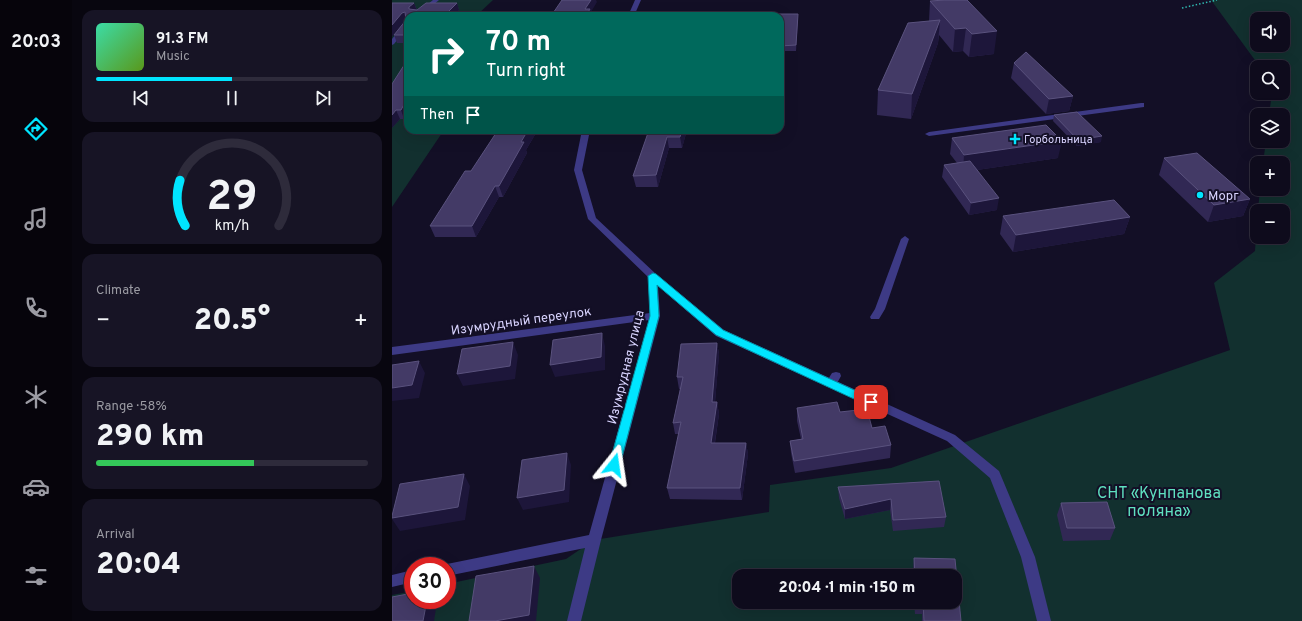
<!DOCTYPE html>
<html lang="en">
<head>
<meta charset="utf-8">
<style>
	:root { --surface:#0e0b1c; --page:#171425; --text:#f1f3f6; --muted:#9b9ba3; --line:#2e2b3b; --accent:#00e5ff }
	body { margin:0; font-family:Overpass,sans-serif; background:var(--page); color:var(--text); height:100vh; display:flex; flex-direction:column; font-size:15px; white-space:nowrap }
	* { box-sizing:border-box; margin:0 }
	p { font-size:13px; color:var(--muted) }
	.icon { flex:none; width:22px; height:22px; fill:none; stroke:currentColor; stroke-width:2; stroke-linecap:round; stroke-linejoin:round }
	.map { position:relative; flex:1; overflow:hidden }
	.sheet { display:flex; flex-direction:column; gap:10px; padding:10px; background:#08060f; width:320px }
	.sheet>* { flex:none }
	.guide { position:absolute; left:12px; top:12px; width:380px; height:122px; border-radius:12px; box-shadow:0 4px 16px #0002,0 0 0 1px var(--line); background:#00695c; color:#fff; overflow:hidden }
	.controls { position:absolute; left:858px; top:12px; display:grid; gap:8px }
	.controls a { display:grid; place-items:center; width:40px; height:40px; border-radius:8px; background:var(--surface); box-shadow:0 4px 16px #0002,0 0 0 1px var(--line); font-size:20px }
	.speed { position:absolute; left:12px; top:557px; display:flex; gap:8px; font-size:20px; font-weight:700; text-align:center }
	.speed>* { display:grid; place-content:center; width:52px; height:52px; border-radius:50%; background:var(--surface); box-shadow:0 4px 16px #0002,0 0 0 1px var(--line); line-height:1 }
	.speed .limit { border:6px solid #d22; background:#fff; color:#111 }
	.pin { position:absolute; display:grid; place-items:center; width:34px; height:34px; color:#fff; margin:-17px; border-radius:8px; box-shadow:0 2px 6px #0006 }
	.me { position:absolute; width:44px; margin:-22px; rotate:15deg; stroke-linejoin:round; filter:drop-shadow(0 0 3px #0008) }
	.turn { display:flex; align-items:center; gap:14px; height:84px; padding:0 16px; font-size:18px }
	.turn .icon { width:52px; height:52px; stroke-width:2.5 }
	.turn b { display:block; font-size:28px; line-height:34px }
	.then { display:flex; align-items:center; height:38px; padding:0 16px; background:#0003; gap:8px; font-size:15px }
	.big { font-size:30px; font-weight:800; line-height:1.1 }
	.sheet .widget { flex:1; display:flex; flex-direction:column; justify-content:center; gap:6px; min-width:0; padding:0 14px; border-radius:12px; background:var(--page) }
	.sheet .dial { align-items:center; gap:0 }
	.dial svg { height:104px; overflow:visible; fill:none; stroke:var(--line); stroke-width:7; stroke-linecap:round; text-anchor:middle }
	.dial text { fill:var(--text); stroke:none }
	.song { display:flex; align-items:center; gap:12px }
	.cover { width:48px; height:48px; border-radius:6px; background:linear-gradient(135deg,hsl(160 70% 55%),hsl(90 70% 35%)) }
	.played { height:4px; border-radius:2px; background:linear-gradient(90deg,var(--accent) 50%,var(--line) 50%) }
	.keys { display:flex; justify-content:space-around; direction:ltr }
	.heat { display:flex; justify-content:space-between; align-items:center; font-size:22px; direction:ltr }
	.charge { height:6px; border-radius:3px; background:linear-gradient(90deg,#34c759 58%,var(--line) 0) }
	.trip { position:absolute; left:340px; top:569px; width:230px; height:40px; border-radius:12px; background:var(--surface); box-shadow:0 4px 16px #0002,0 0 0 1px var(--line); font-weight:800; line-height:40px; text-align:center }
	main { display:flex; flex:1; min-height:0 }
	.dock { display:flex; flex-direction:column; width:72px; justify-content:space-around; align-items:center; background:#06040b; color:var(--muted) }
	.dock .icon { width:28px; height:28px }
	.dock .on { color:var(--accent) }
	.dock b { font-size:18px; color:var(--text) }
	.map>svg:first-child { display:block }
	.green { fill:#12302f; fill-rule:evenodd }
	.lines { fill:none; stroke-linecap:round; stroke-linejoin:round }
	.path { stroke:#2fb8b0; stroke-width:1.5; stroke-dasharray:1.5 2; stroke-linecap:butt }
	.lane { fill:#3d3a85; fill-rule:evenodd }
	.street { fill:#3d3a85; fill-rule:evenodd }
	.wall { fill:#312854 }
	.shaded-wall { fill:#1d163a }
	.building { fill:#433a66; stroke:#5a527e }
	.route { fill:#00e5ff; stroke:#0095a6 }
	.poi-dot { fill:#00e5ff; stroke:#130f26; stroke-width:1.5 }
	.labels { text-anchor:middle; stroke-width:4; stroke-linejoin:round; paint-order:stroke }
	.far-poi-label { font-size:11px; fill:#d9d4ff; stroke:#130f26; text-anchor:start }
	.poi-label { font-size:13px; fill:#d9d4ff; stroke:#130f26; text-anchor:start }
	.street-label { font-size:13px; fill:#d9d4ff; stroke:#130f26 }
	.near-park-label { font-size:16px; fill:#5fe0c0; stroke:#130f26 }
</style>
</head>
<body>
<main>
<nav class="dock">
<b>20:03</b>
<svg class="icon on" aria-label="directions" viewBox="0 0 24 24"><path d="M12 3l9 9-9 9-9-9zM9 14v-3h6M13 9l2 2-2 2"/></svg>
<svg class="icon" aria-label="music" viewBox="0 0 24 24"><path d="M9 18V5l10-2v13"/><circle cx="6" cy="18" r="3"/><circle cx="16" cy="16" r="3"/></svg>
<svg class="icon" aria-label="phone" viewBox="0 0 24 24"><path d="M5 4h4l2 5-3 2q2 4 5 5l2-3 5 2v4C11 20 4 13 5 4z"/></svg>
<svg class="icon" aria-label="climate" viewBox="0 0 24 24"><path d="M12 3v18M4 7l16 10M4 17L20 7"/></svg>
<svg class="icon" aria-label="car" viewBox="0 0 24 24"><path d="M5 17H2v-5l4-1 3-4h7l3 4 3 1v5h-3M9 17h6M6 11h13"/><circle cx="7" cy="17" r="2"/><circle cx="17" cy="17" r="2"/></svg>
<svg class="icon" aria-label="filters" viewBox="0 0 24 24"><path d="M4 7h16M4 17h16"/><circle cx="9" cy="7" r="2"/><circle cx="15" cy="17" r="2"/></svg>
</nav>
<section class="sheet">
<div class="widget">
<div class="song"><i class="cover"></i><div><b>91.3 FM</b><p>Music</p></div></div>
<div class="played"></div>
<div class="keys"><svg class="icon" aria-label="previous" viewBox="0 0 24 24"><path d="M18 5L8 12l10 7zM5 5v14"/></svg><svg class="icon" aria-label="pause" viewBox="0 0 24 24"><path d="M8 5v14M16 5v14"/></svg><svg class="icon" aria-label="next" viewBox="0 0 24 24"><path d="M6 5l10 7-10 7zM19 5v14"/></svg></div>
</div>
<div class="widget dial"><svg viewBox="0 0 100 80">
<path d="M14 69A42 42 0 1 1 86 69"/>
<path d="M14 69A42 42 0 0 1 10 34" stroke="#00e5ff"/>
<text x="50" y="56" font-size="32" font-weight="700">29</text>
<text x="50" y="72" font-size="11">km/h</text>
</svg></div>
<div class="widget"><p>Climate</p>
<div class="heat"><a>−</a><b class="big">20.5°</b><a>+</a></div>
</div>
<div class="widget"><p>Range · 58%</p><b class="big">290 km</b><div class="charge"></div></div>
<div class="widget"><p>Arrival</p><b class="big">20:04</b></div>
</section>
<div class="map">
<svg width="910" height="621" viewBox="0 0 910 621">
	<rect width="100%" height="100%" fill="#130f26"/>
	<path class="green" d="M0,0H101L84,16H16V130H52L0,207Z
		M819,0H910V621H0V595L21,591V600H55V584L174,559L202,540L377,512L378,485L499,468L838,350L822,283L863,251L865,221V237H891V211H866L868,189H891V163H871L874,141H891V115H877L880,93H891V67H868ZM865,19H891V45H865ZM347,576H563V602H347Z"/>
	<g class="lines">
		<path class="path" d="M790,8L825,0"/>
		<path class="lane" d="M749,103H752V107L537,136L533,134L537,132Z
			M513,236L517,239L493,309L487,319H479L478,317L483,309L509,239Z
			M444,372L448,373L449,376L443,387H435L433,384L440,373Z"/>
		<path class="street" d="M41,0H47L28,16H21Z
			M243,0H249L242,16H236Z
			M16,21V27L2,44L0,45V39L14,22Z
			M190,130H198L190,170L204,218L264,274L332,330L563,435L607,471L643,557L659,621H645L629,557L598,478L555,441L324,336L266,286L268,316L209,540L189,621H175L193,548L55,576V566H50L55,564L197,535L257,320L0,355V347L258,313L256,277L196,219L182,170Z
			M21,570V582L0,587V575Z"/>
	</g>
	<path class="wall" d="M553,0L602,54L577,57L571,51L561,52L547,35L546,43L519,119L485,115L486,90L537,21L538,1Z
		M22,3L25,10L65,3L67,10L62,16H16V43H5L2,35L14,21H13Z
		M388,16L406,19L404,51H388Z
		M16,59L12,119H8L0,128Z
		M622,63L681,96L677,111L654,114L619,78Z
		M662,115L709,142L685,146L661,121Z
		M257,130H295L290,148H277L266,187H244L241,176Z
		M144,133L134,150L135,153L111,197H107L84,237H43L38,226L79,171Z
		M560,138L666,158L585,170L605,210L577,215L550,177L552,165L565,163L558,154Z
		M772,158L858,199L851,216L816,222L767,175Z
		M611,216L738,217L732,234L621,252L608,234Z
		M325,343L327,354L323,402H325L327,414L323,443H354L356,454L350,500L278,499L275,488L287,434H283L281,423L288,389H287L285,377Z
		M405,408L448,412L480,428L499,445L498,458L403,473L399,453L398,441L409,439L405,421Z
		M547,481L554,517L552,527L501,531L498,510L453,519L447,498L446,487Z
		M669,503L723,528L718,540L671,541L665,515Z
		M522,558L563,559L569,621H530V614H523L522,602H563V576H521V570Z"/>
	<path class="shaded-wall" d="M199,0H204L205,2L199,12L200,16H194L193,9Z
		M22,3L25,11L17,9V7Z
		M65,3L67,10L62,16H52Z
		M13,12L16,20L13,21L0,37V25L10,13Z
		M406,14V19L404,51V45Z
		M548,20L546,43L519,119L520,94Z
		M574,28L571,51L561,52L563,29Z
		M605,31L602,54L577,57L580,34Z
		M681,96L677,111L654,114L657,99Z
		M16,97V112L12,119L9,110Z
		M4,110L8,119L0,128V115Z
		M136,130H143L144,133L134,150L135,153L111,197L107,186L129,142Z
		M290,130H295L290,148L288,137Z
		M710,136L709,142L685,146L686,140Z
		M275,137L277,148L266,187L264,175Z
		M670,141L666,158L571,172L572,155Z
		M103,186L107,197L84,237L80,226Z
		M607,198L605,210L577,215L579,203Z
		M858,199L851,216L816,222L822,205Z
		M738,217L732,234L621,252L624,235Z
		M210,333L213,346V370L163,377L158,365Z
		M121,342L126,355L123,379L71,386L65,374Z
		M325,343L327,354L322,414L320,402Z
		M27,361L33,373L27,398L0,401V388Z
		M325,402L327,414L321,454L319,443Z
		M354,443L356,454L350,500L348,488Z
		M175,453L179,465L177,502L131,510L125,498Z
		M72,474L78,486L73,520L8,531L0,519V518Z
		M499,499L498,510L453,519V509Z
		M142,566L148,578L144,621H103Z
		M35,600H44L45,602L42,621H31Z"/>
	<path class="building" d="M170,0H199L193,9H198L194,16H159Z
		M553,0H575L605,31L580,34L574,28L563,29L538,1Z
		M0,3H22L17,7V9L25,10L34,3H65L52,16H16V35H2L14,20L13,12L10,13L0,25Z
		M377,14H406L404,45L388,46V16H377Z
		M548,20L520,94L486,90L516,23Z
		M634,52L681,96L657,99L622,63Z
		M16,59V97L9,110H4L0,115V84Z
		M685,112L710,136L686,140L662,115Z
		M654,125L670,141L572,155L560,138Z
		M106,130H136L129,142H132L107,186H103L80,226H38L73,171H79Z
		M257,130H290L288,137H275L264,175L241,176Z
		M805,153L858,199L822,205L772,158Z
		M578,161L607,198L579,203L552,165Z
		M722,200L738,217L624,235L611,216Z
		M210,333L209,357L158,365L161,340Z
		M121,342L118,366L65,374L70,349Z
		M325,343L320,402H325L319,443H354L348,488H275L289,422L281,423L291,377H285L289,344Z
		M27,361L20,385L0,388V365Z
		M445,402L448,412L475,409L480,428L493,426L499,445L402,461L398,441L411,439L405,408Z
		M175,453L172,490L125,498L130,460Z
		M72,474L66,507L0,518V516L8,484Z
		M547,481L554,517L501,520L499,499L453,509L446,487Z
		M715,502L723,528H675L669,503Z
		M522,558L563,559L569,621H532L531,603L524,602H563V576H523Z
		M142,566L137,615L103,621H77L84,576Z
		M21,593V600H35L31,621H0V597Z"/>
	<path class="route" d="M261,273L264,274L331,330L482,399L484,402L482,405H475L324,335L265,285L267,316L228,465L226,468L222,470L218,468L217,465L258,316L256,276Z"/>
	<g class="poi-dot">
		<path d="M621 133h4v4h4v4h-4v4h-4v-4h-4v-4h4z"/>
		<circle cx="808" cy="195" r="4"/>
	</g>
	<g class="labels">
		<g class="far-poi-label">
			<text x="632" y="143">Горбольница</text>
		</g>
		<g class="poi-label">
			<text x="816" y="200">Морг</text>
		</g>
		<g class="street-label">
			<text transform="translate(129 320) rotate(-8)" y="5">Изумрудный переулок</text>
			<text transform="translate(233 367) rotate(-76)" y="5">Изумрудная улица</text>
		</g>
		<g class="near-park-label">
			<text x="767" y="498">СНТ «Кунпанова<tspan x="767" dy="18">поляна»</tspan></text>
		</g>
	</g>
</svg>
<div class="controls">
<a><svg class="icon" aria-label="sound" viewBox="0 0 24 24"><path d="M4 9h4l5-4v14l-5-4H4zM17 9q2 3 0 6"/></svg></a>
<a><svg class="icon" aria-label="search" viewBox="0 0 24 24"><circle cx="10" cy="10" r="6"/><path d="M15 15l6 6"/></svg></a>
<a><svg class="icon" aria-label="layers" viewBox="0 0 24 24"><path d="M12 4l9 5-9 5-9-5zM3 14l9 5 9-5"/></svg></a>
<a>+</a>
<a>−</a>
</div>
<div class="speed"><div class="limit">30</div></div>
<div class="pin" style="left:479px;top:402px;background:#d93025"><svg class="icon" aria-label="arrive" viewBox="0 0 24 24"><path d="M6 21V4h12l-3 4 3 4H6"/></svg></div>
<svg class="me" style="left:222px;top:465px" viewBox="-20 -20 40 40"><path d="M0-17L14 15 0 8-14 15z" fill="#00e5ff" stroke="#fff" stroke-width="4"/></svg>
<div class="trip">20:04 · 1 min · 150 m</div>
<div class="guide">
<div class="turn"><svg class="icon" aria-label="right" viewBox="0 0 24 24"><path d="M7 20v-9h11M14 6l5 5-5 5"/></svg><div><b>70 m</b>Turn right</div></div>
<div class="then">Then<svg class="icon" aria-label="arrive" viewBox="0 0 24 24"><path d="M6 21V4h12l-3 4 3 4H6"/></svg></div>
</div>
</div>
</main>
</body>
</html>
